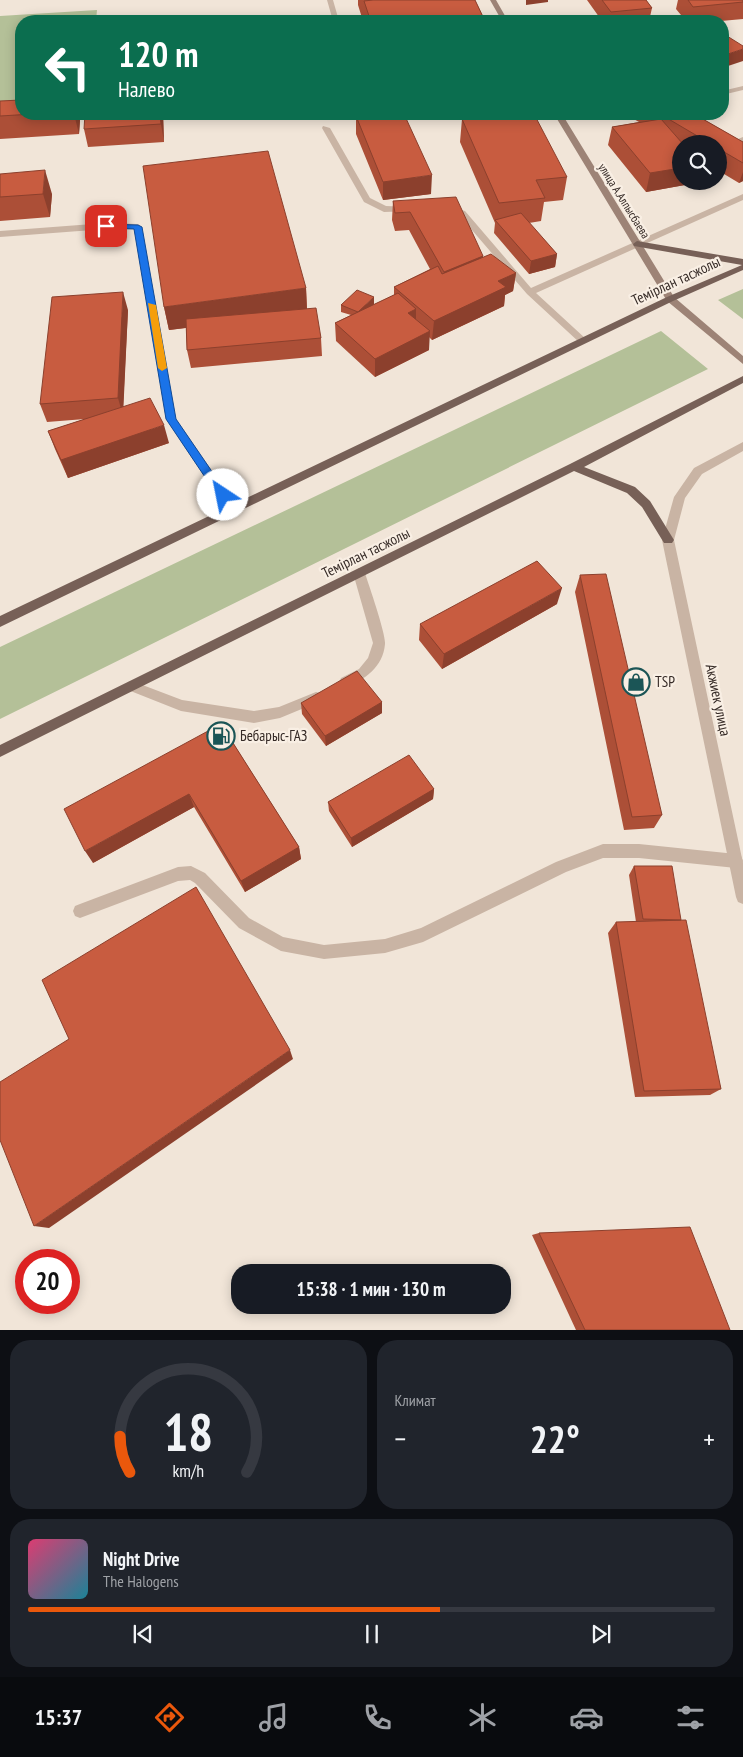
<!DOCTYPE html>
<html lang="ru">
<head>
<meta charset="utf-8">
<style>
	:root { --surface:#171b24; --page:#20242c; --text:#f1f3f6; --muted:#9ea1a6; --line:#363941; --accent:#ea580c }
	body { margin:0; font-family:"PT Sans Narrow",sans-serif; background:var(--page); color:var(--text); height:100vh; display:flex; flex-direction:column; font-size:19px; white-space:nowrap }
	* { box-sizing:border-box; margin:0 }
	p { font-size:16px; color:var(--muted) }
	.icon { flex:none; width:28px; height:28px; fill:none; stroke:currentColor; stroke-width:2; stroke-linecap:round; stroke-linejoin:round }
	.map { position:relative; height:1330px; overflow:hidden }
	.panel { display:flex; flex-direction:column; gap:10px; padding:10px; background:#0d0f14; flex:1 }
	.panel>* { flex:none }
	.hud { position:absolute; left:15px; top:15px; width:714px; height:105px; border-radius:20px; box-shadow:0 2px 12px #0003; background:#0b6e4f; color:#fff; overflow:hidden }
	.buttons { position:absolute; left:672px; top:135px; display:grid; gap:10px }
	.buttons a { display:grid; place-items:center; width:55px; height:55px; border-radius:50%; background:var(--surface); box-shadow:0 2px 12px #0003; font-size:25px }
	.speed { position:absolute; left:15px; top:1249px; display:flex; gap:10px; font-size:25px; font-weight:700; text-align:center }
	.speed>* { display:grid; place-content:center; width:65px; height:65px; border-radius:50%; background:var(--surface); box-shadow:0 2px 12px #0003; line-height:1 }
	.speed .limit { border:8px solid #d22; background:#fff; color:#111 }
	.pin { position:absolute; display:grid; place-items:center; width:42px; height:42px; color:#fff; margin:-21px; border-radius:10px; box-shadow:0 2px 8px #0006 }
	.me { position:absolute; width:55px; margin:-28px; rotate:326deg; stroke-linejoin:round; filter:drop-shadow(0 0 4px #0008) }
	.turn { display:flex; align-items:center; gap:18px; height:105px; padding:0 20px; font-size:22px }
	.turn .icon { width:65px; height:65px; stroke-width:2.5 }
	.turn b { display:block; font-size:35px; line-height:42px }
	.big { font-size:38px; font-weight:600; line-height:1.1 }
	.panel .widget { flex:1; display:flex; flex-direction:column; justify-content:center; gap:8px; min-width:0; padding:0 18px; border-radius:20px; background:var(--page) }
	.panel .dial { align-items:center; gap:0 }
	.dial svg { height:130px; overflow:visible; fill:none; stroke:var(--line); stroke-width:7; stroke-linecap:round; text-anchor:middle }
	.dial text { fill:var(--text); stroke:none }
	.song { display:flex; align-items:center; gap:15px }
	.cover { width:60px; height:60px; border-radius:8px; background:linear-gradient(135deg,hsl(340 70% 55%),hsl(190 70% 35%)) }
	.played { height:5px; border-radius:2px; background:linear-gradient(90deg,var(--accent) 60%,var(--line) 60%) }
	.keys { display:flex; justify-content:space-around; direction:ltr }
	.heat { display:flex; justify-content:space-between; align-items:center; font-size:28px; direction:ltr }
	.panel .tiles { flex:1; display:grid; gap:10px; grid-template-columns:1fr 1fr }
	.widget:last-child { grid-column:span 2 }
	.trip { position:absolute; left:231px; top:1264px; width:280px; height:50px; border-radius:20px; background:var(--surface); box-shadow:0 2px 12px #0003; font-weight:600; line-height:50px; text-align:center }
	.tabs { display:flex; height:80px; justify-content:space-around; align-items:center; background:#090b0e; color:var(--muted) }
	.tabs .icon { width:35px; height:35px }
	.tabs .selected { color:var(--accent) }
	.tabs b { font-size:22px; color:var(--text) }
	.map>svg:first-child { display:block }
	.green { fill:#b4c098 }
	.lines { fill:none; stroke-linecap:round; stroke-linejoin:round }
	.lane { fill:#c9b4a4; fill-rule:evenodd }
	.street { fill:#c9b4a4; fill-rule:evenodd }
	.secondary { fill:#9d8376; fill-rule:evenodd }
	.primary { fill:#776057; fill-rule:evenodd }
	.wall { fill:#ac4f37 }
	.shaded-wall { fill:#8c402d }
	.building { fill:#c85c40; stroke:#8c402d }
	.route { fill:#1a73e8; stroke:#114b97 }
	.slow { fill:#f59e0b }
	.labels { text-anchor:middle; stroke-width:4.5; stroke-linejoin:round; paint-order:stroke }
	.far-street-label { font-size:12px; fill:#352a26; stroke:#f9efe4 }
	.street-label { font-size:15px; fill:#352a26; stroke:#f9efe4 }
	.poi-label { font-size:15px; fill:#352a26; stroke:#f9efe4; text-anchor:start }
</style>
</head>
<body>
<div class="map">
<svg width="743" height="1330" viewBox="0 0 743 1330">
	<rect width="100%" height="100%" fill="#f1e5d8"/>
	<path class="green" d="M97,10L96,21H21V114L0,118V16Z
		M743,289V319L718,300Z
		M661,331L708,369L0,719V647Z"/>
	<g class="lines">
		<path class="lane" d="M327,0H333L339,21H333Z
			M743,86V90L722,95V91Z
			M323,126L330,128L370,198L386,206L412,207V211L384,212L364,202L322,128Z
			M743,137V142L733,145L743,151V156L723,145Z
			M743,194V200L536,293L586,339V343H580L527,294L459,215L447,210L451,207L465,211L531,288Z
			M106,223L138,224L142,227L176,419L237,507L239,510L237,513H229L166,419L134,229H106L0,237V231Z
			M359,568L365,573C369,586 386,634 385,644C383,667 365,680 345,687L341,686L339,682L341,678L359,669L368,658L373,643L353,573Z
			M132,681L182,700L254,711L279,707L316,692L321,693L322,697L321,701L280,718L254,723L181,711L128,690L126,686L128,682Z
			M603,844H639L736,854L741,856L743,861L741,866L736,868L639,858H603L566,872L423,942L385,953L324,959L281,951L239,928L195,883L190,880L178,881L80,918L75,916L73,911L75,906L80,904L178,867L191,866L205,873L249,918L283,937L324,945L385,939L421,928L556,862Z"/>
		<path class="street" d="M743,442V451L702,474L685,498L674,540L743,863V904L738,902L736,897L662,540L674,497L694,468Z"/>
		<path class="secondary" d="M490,0H496L508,21H502Z
			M554,114H562L674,297L743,356V364L667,301Z"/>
		<path class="primary" d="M637,241L743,259V270L673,301L0,627V616L667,297L742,265L634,246L633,244Z
			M743,376V383L584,467L635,487L650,501L674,540L672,543H664L642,507L627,493L574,471L0,757V745L570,464Z"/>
	</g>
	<path class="wall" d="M358,0H475L485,21H363L358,5Z
		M587,0H646L652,8L649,21H602Z
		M678,0H743V19L721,21H686L676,9Z
		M0,101L21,114H79L80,120L79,134L0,139Z
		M163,114L164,142L88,147L84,129Z
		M482,114H488L567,177L563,200L544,202L541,221L529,223L557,254L555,267L529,274L494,233L495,223L460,142L462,119L482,117Z
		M625,114H694L743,142V181L739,183L719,171V144H681L696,183L646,192L608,145L612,127L639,122Z
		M356,116L431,194L383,200L356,134Z
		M0,174L52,194L50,217L0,221Z
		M393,201L483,256V257L516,273L513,291L505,295L504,306L432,340L429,337V350L375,377L336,341L335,323L351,315L341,312V305L374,304L373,305L394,295V287L430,269L409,230L395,231L392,220Z
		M306,288L307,309L321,338L322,356L191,368L187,350L186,328L169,330L164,307Z
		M128,310L123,407L169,443L68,478L55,449L48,431L85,419L47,422L40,404Z
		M580,575L662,815L654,828L624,830L575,592Z
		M557,604L442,669L419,640L420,624Z
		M382,702V713L326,746L302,714L301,703Z
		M221,724L299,847L301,859L245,892L194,807L93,863Z
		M434,789L433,799L352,847L329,811L328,802Z
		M634,866L681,920V921L721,1089L710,1095L635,1097L608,933L616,922H636L629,875Z
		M539,1233L730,1330H576L532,1235Z"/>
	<path class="shaded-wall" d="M526,0H548V2L526,5Z
		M743,49V61L722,68V56Z
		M74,114H79L80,120L79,134Z
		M160,114H163L164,142L161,124Z
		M681,168V181H696V183L646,192L650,173Z
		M45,170L52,194L50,217L43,194Z
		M743,172V181L739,183Z
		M432,175L431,194L383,200V182Z
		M557,254L555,267L529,274L531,261Z
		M483,256L481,275L442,291L444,272Z
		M516,273L513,291L505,295L504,306L432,340L434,321L498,281Z
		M306,288L307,312L169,330L164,307Z
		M123,292L128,310L123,416L118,398Z
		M374,297V304L359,319L358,312Z
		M416,309V327L408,313Z
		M430,331L429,350L375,377V359Z
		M164,425L169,443L68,478L61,460Z
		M562,588L557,604L442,669L444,654Z
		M382,702V713L326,746L325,736Z
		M434,789L433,799L352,847L351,838Z
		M189,794L194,807L93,863L85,851Z
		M299,847L301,859L245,892L241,881Z
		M290,1050L293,1059L49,1228L34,1226Z"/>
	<path class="building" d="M373,0H475L485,21H391L390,18L370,19L364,1Z
		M602,0H646L652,8L611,12Z
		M688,0H743V2L693,7Z
		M727,36L743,46V49L722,56V38Z
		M21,100V114H33L0,116V101Z
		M85,114H160L161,124L84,129Z
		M371,114H404L432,175L383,182L356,116Z
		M488,114H516L489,116Z
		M516,114H534L567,177L536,180L545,198L499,203L462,119Z
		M660,114H694L743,142V163L719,149V144H711Z
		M661,119L683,144H681V168L650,173L612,127Z
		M268,151L306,288L164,307L143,166Z
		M45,170L43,194L0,197V174Z
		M456,197L483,256L444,272L410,212L395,213L393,201Z
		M521,213L557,254L531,261L495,220Z
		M491,254L516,273L498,281L506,287L434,321L394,287L438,266L442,274Z
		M357,290L374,297L358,312L341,305Z
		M123,292L118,398L40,404L52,297Z
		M398,293L416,309L408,313L430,331L375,359L335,323Z
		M316,308L321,338L187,350L186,319Z
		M150,398L164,425L61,460L48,431Z
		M537,561L562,588L444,654L420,624Z
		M606,574L662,815L632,817L580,575Z
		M357,671L382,702L325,736L301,703Z
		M221,724L299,847L241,881L189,794L85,851L64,809Z
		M409,755L434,789L351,838L328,802Z
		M634,866H672L681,920L643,919Z
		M196,887L290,1050L34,1226L0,1140V1082L69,1039L42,980Z
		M686,920L721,1089L644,1091L616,922Z
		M690,1227L730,1330H585L539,1233Z"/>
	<path class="route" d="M103,224L138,225L142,227L176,419L226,492V498H219L166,419L134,229L106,228L102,226Z"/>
	<path class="slow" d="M148,303L156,305L167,368L162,371L158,368Z"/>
	<defs>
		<g id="shop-ring" transform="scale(1.4375)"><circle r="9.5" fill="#f9efe4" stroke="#1b5556" stroke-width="1.5"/><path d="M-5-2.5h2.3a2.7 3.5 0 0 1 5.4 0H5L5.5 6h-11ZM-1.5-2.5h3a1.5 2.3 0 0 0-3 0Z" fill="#1b5556"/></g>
		<g id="fuel-ring" transform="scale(1.4375)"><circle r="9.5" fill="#f9efe4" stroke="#1b5556" stroke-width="1.5"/><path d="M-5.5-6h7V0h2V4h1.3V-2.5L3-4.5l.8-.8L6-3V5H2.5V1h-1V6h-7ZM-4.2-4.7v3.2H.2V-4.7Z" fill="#1b5556"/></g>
	</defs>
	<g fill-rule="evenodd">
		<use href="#shop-ring" x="636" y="682"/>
		<use href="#fuel-ring" x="221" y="736"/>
	</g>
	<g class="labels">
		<g class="far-street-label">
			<text transform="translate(624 201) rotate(58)" y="4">улица А.Алпысбаева</text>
		</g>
		<g class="street-label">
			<text transform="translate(676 281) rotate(-25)" y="5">Темірлан тасжолы</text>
			<text transform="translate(366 553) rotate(-26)" y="5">Темірлан тасжолы</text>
			<text transform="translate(718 700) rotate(78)" y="5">Акжиек улица</text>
		</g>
		<g class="poi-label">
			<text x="655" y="687">TSP</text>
			<text x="240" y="741">Бебарыс-ГАЗ</text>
		</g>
	</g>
</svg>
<div class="buttons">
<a><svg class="icon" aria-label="search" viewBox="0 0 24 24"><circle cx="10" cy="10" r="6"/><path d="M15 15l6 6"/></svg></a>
</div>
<div class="speed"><div class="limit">20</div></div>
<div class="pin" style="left:106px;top:226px;background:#d93025"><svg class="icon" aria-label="arrive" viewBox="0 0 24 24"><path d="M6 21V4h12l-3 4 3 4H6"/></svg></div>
<svg class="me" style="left:223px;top:495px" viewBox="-20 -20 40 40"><circle r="19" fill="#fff"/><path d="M0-13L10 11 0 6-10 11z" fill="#1a73e8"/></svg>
<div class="trip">15:38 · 1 мин · 130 m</div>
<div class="hud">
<div class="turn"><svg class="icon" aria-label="left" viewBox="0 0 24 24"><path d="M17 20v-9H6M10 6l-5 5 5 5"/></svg><div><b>120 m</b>Налево</div></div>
</div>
</div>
<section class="panel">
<div class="tiles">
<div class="widget dial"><svg viewBox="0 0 100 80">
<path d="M14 69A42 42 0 1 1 86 69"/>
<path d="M14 69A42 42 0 0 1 8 47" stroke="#ea580c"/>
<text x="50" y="56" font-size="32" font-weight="700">18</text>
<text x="50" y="72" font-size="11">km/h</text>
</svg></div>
<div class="widget"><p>Климат</p>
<div class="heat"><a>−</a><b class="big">22°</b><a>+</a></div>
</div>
<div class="widget">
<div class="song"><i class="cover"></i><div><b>Night Drive</b><p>The Halogens</p></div></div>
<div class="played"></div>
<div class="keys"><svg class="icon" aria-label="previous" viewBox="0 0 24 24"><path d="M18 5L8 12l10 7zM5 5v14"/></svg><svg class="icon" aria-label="pause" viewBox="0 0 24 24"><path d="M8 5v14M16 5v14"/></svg><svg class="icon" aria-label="next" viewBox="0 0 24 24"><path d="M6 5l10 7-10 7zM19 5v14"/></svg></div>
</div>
</div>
</section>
<nav class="tabs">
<b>15:37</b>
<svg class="icon selected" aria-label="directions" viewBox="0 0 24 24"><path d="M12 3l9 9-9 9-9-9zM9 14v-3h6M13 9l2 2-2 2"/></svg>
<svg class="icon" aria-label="music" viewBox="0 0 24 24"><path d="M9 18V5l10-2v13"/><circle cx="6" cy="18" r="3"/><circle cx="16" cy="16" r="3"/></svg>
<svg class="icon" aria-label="phone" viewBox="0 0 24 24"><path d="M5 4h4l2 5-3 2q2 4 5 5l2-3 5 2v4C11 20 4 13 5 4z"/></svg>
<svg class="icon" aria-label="climate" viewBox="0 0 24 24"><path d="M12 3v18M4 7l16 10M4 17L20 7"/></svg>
<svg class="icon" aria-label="car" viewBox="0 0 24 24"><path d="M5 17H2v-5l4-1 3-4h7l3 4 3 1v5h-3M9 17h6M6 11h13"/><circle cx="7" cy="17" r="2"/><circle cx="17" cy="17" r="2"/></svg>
<svg class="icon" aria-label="filters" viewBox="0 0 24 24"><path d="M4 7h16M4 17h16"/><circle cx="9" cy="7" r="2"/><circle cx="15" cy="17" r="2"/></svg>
</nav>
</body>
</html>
